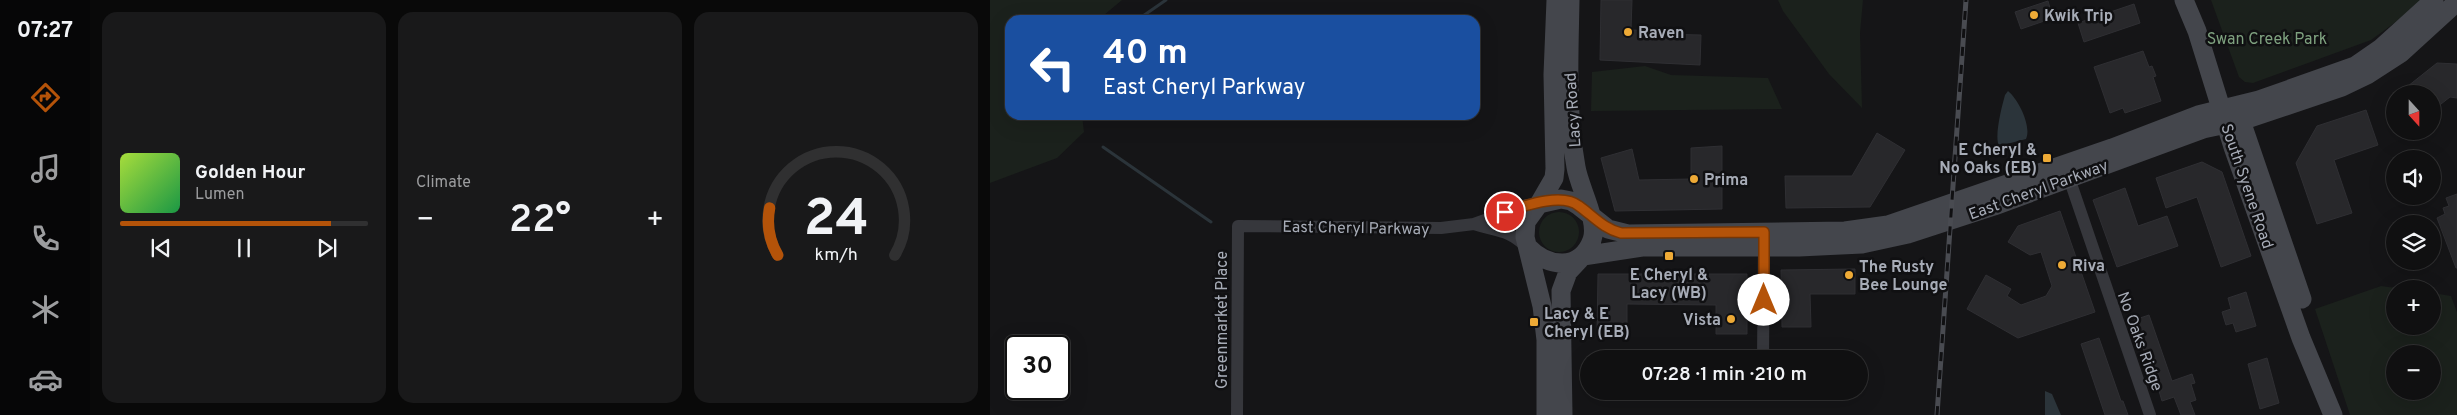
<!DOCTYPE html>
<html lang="en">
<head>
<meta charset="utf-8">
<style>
	:root { --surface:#101011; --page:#19191a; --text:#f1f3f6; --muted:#9c9d9f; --line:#303031; --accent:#b45309 }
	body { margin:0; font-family:Overpass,sans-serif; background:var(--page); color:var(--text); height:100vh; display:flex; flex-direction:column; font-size:19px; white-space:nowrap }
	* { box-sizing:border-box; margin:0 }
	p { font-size:16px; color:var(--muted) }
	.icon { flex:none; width:28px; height:28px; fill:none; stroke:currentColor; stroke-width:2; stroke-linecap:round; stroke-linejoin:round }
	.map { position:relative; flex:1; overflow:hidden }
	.panel { display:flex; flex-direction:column; gap:12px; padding:12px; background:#090909; width:900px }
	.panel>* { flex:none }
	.top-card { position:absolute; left:15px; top:15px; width:475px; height:105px; border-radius:15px; box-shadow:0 5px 20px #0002,0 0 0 1px var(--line); background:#1a4fa0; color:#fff; overflow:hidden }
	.needle { width:32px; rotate:159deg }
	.controls { position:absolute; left:1396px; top:85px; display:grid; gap:10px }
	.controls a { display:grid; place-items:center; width:55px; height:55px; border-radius:50%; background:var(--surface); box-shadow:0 5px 20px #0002,0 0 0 1px var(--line); font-size:25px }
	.speed { position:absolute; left:15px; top:335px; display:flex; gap:10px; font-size:25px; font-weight:700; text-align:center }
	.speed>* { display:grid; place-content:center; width:65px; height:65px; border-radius:50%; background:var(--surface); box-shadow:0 5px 20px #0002,0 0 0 1px var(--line); line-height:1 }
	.speed .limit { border:2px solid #111; border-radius:8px; background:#fff; color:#111 }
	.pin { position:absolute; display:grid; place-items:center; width:42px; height:42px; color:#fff; margin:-21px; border:2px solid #fff; border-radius:50%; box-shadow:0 1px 5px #0007 }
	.me { position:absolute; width:55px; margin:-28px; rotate:0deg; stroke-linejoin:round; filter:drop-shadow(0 0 4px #0008) }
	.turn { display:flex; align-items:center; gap:18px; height:105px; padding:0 15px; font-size:22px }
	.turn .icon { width:65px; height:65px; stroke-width:2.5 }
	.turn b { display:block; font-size:35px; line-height:42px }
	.big { font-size:38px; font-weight:600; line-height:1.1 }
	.panel .widget { flex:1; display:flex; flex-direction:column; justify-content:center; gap:8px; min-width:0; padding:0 18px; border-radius:15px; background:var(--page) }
	.panel .dial { align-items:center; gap:0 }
	.dial svg { height:130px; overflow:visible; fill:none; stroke:var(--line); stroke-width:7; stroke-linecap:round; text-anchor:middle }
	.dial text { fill:var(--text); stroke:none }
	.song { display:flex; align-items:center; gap:15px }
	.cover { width:60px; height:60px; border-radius:8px; background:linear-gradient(135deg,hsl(80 70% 55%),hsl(140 70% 35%)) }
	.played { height:5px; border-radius:2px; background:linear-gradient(90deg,var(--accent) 85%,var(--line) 85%) }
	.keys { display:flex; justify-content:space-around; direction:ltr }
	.heat { display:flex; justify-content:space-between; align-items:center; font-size:28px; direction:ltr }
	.panel .tiles { flex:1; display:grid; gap:12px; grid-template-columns:repeat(3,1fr) }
	.trip { position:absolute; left:590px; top:350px; width:288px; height:50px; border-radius:25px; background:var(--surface); box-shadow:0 5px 20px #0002,0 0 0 1px var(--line); font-weight:600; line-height:50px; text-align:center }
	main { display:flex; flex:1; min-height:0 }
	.menu { display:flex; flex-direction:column; width:90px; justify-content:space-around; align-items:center; background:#060607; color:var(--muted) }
	.menu .icon { width:35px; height:35px }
	.menu .current { color:var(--accent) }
	.menu b { font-size:22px; color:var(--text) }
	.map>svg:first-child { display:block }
	.green { fill:#1b211c; fill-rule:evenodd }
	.water { fill:#2b343a }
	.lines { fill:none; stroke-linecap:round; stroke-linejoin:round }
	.stream { stroke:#2b343a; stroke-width:3 }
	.building { fill:#28282b; stroke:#2f2f33 }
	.street { stroke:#36373c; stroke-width:12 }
	.secondary { stroke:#44464c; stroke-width:19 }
	.rail-casing { stroke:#494b51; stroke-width:5 }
	.rail { stroke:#101012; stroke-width:3; stroke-dasharray:9; stroke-linecap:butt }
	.route-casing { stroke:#753606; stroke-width:12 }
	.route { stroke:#b45309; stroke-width:9 }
	.poi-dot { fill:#eeaa36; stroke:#101012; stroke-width:2 }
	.labels { text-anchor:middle; stroke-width:5; stroke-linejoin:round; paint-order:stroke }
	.poi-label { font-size:16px; font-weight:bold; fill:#a7acb7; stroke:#101012; text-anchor:start }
	.park-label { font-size:16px; fill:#7ea17f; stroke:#101012 }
	.street-label { font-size:16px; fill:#a7acb7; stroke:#101012 }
</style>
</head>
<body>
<main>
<nav class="menu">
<b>07:27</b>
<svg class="icon current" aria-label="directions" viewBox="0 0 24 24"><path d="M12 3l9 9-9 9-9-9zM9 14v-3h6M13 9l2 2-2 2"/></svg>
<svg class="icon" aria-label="music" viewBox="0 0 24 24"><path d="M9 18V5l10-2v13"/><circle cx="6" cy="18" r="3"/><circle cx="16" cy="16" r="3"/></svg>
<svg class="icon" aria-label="phone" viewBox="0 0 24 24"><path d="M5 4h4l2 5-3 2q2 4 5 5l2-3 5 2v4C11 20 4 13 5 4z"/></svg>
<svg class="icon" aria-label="climate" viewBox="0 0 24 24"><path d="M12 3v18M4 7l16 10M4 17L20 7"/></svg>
<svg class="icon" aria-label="car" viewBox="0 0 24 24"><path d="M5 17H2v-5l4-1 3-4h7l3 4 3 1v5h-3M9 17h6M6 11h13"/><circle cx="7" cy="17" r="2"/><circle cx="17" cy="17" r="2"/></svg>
</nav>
<section class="panel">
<div class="tiles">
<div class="widget">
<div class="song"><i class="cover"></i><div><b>Golden Hour</b><p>Lumen</p></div></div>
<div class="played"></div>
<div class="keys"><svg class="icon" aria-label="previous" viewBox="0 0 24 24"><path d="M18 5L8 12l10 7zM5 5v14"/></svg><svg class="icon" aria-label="pause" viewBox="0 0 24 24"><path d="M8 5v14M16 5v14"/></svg><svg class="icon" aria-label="next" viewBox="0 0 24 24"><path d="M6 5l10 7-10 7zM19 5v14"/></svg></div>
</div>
<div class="widget"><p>Climate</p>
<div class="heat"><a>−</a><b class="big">22°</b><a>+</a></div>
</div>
<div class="widget dial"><svg viewBox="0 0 100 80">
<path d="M14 69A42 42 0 1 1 86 69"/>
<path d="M14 69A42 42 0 0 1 9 40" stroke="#b45309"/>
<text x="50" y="56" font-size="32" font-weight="700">24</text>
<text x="50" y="72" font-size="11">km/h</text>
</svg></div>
</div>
</section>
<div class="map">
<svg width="1467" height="415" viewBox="0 0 1467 415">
	<rect width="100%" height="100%" fill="#151517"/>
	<path class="green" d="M0,0H132L108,20H20V115H92L94,132L67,158L0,183Z
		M788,0H873L870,33L872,108L839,74L793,11Z
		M1221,0H1431L1418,13L1381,40L1263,83L1255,82L1249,77Z
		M655,66L681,75L778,78L792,109L601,111L602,72Z
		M549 232a20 20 0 1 1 40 0a20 20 0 1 1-40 0Z
		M1391,286L1413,289H1405V326H1442L1443,293L1461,296L1467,312V415H1360L1325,309ZM1405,354H1442V391H1405Z"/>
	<path class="water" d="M1018,91C1028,99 1042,126 1036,139L1009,146C1004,136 1012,106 1015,95Z
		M1055,391L1062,394L1071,415H1055Z"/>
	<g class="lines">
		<path class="stream" d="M150,18L176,0
			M113,147L221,222"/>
	</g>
	<path class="building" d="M611,0H642L641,30L665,31V34L711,35L710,65L610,60Z
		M1058,1L1063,18L1031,29L1025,12Z
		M1144,4L1150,23L1094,42L1088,23Z
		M1153,51L1159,67L1162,66L1166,76L1163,77L1171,101L1135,113L1133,108L1120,113L1104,67Z
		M1447,63L1467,64V98L1460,97L1442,111V94H1408Z
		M1376,110L1388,145L1344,160L1362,213L1327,224L1306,163L1327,126Z
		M887,133L915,150L880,207L796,208L795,176H862Z
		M732,146V209L625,211L611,158L642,149L649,180L701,179V148Z
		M1212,162L1232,172L1261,256L1231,267L1207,197L1176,208L1166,178Z
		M1135,188L1148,226L1177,216L1188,246L1127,267L1103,200Z
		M1467,194V268H1466L1447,218L1455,214L1453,208L1459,206L1456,198Z
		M1070,211L1105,312L1028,338L977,309L996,275L1021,289L1017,296L1031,305L1056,296L1062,286L1051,252L1040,255L1018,242L1028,226Z
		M865,269V294H820L821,327H792L791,270Z
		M608,274H757V334H726V305L637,304V336H607Z
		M1256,292L1266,326L1246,332L1243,323L1236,325L1232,312L1241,309L1238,298Z
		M1159,315L1182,381L1202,374L1205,383L1201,384L1206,400L1200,402L1205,415H1191L1184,397L1172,401L1169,391L1172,390L1166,373L1162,375L1144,320Z
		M1109,338L1131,401H1133L1138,415H1115L1091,344Z
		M1277,358L1289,403L1270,409L1258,364Z"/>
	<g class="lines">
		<path class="street" d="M1077,172L1160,415
			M484,224C508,232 516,228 537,247
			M773,359L774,239
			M247,415L248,226L451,228L484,224L537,205L549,204"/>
		<path class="secondary" d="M1194,0L1207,31L1243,147L1311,338L1343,415
			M1247,109L1312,299
			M549,204L564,178L565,169L563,75L566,0
			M538,247C557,267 590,272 602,240C609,221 589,187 586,167C576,112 579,56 580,0
			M593,256L652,247H809L872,244L918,234L1004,206L1213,129L1251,121L1352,87L1377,75L1411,53L1467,2
			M556,415V340L552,306L535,237L536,222L549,204L571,199L581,201L589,206L618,229L638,234L855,231L898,225L1122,148L1208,115L1269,100L1365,66L1391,48L1444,0
			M573,415L571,291L578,272L592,257"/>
		<g class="rail-casing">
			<path id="rail" d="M947,415L976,0"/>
		</g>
		<use href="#rail" class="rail"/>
	</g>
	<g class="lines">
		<g class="route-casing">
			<path id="route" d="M515,212C534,206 572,192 589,206C603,216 614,229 631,233L774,232V300"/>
		</g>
		<use href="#route" class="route"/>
	</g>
	<g class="poi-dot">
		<circle cx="1044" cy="15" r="5"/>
		<circle cx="638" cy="32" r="5"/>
		<rect x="1052" y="153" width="10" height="10" rx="2.5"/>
		<circle cx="704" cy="179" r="5"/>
		<rect x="674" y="251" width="10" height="10" rx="2.5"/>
		<circle cx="1072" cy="265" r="5"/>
		<circle cx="859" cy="275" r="5"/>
		<circle cx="741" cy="319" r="5"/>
		<rect x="539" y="317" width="10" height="10" rx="2.5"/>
	</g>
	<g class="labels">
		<g class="poi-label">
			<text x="1054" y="21">Kwik Trip</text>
			<text x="648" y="38">Raven</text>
			<text x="1047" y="155" text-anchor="end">E Cheryl &amp;<tspan x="1047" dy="18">No Oaks (EB)</tspan></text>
			<text x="714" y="185">Prima</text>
			<text x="1082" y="271">Riva</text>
			<text x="869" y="272">The Rusty<tspan x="869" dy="18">Bee Lounge</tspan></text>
			<text x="679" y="280" text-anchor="middle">E Cheryl &amp;<tspan x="679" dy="18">Lacy (WB)</tspan></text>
			<text x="554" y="319">Lacy &amp; E<tspan x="554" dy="18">Cheryl (EB)</tspan></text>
			<text x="731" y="325" text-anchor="end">Vista</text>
		</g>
		<g class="park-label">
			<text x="1277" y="44">Swan Creek Park</text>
		</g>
		<g class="street-label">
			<text transform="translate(582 110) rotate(-94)" y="6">Lacy Road</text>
			<text transform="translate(1258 186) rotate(71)" y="6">South Syene Road</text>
			<text transform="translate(1048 189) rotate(-20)" y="6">East Cheryl Parkway</text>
			<text transform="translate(366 227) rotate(1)" y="6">East Cheryl Parkway</text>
			<text transform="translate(231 320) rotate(-90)" y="6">Greenmarket Place</text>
			<text transform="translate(1151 341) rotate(70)" y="6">No Oaks Ridge</text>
		</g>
	</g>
</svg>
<div class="controls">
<a><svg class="needle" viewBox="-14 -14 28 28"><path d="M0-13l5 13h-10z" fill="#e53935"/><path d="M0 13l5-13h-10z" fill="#9c9d9f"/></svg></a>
<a><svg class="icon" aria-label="sound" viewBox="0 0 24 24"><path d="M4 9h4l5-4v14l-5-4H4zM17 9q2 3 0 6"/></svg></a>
<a><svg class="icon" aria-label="layers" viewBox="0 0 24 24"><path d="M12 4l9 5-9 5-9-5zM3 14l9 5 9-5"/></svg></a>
<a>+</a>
<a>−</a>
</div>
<div class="speed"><div class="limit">30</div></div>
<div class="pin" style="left:515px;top:212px;background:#d93025"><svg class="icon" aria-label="arrive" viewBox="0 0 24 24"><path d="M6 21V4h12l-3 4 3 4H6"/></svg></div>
<svg class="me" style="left:774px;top:300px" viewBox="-20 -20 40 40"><circle r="19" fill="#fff"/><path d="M0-13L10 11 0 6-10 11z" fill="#b45309"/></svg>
<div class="trip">07:28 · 1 min · 210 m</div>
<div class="top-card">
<div class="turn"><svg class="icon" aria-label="left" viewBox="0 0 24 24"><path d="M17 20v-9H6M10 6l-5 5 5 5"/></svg><div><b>40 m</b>East Cheryl Parkway</div></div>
</div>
</div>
</main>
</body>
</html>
